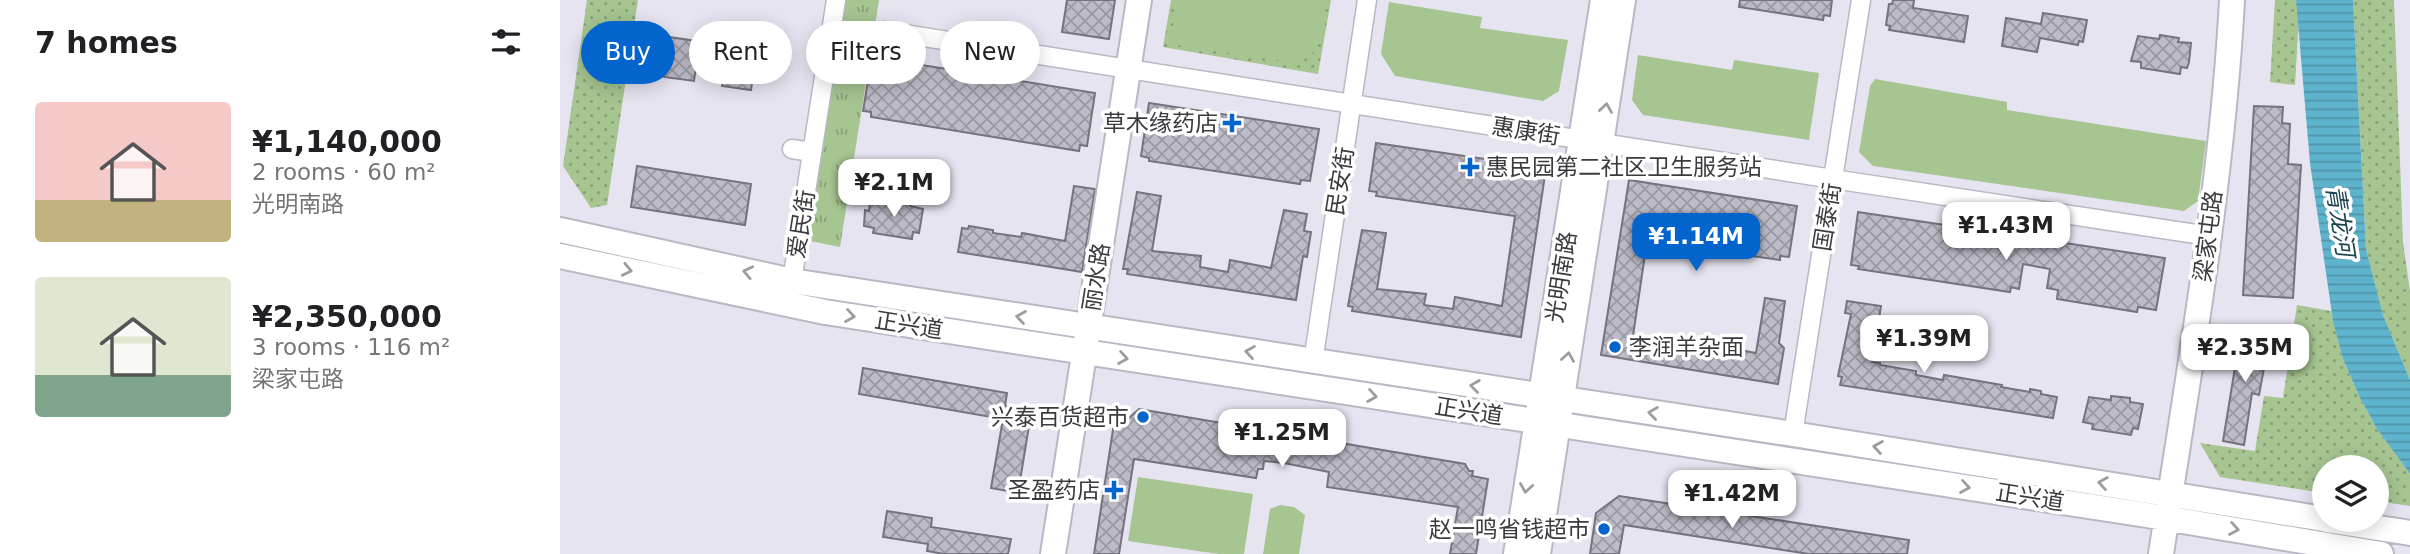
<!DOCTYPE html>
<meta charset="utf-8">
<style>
body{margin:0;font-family:"DejaVu Sans","Noto Sans SC",sans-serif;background:#f6f6f6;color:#202124;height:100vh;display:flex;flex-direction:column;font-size:26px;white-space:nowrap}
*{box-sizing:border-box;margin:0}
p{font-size:23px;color:#757577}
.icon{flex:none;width:38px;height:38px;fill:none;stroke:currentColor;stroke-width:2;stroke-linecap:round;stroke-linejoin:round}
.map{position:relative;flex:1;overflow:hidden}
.side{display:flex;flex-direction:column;background:#fff;width:560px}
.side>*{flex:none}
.hud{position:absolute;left:21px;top:21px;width:665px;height:63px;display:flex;gap:14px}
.controls{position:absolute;left:1752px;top:455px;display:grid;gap:14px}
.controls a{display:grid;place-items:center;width:77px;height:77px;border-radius:50%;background:#fff;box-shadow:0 4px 18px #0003;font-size:35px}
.price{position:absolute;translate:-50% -60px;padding:0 16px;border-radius:14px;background:#fff;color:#222;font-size:23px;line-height:46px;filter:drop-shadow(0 2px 4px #0008)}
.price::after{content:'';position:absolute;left:50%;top:42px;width:21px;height:16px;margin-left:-10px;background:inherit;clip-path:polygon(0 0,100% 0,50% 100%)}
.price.current{background:#0364cd;color:#fff}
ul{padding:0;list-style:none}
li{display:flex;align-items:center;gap:21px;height:175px;padding:0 35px}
li span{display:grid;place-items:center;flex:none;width:196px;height:140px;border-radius:7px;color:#555}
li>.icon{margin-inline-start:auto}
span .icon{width:84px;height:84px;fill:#fffc;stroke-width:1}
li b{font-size:30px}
h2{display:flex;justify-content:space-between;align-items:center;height:84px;padding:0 35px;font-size:30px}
.pill{padding:0 24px;border-radius:32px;background:#fff;box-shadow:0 4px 18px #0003;font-size:24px;line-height:63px}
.pill.current{background:#0364cd;color:#fff}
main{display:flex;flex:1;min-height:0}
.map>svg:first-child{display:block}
</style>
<main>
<section class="side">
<h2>7 homes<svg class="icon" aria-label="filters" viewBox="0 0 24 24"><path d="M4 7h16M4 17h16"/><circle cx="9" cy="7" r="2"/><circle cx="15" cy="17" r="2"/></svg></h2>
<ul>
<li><span style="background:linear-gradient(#f6c9c9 70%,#c2b280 0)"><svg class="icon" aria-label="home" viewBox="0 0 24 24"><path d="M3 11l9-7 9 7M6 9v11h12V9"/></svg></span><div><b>¥1,140,000</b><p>2 rooms · 60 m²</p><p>光明南路</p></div></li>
<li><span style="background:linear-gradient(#dfe7d0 70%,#7fa58c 0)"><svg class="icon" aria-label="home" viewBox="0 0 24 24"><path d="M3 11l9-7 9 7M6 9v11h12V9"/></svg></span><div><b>¥2,350,000</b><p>3 rooms · 116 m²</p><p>梁家屯路</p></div></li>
</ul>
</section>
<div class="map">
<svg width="1850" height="554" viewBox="0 0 1850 554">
<defs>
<pattern id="grass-tufts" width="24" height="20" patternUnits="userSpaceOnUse" patternTransform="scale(1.75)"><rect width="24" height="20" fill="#a6c591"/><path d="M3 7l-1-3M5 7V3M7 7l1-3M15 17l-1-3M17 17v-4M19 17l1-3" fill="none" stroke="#88a178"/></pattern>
<pattern id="park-dots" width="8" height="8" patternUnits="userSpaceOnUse" patternTransform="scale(1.75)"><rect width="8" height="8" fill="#a6c591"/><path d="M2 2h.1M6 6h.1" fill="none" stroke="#88a178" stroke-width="1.8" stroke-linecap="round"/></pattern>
<pattern id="water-rules" width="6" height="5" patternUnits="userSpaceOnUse" patternTransform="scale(1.75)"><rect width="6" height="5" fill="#5fb4cd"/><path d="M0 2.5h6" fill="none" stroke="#5093a8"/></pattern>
<pattern id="building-cross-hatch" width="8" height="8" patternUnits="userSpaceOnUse" patternTransform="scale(1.75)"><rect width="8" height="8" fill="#bcbbc7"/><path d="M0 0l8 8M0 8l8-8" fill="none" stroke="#9a99a3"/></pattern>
</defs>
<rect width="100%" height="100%" fill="#e6e4f1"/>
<path fill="url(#grass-tufts)" d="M283,0h36l-39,247 -30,-6v-32z"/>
<path fill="url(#park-dots)" d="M27,0h51l-31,205 -16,3 -28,-42z
M611,0h160l-13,74 -155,-27z
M1715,0h25l-5,85 -25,-3z
M1793,0h41l9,242 7,49v89l-27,-65 -17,-66z
M1737,305l34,6 12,48 17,39 17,31 33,45v32l-33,-5 -1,-34h-52v26l-104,-16 -20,-34 55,8 9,-55 19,2z"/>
<path fill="#a6c591" d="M618,0h149c-4,25 -2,54 -31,63l-126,-19z
M829,2l93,15 -2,11 88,12 -9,51 -16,10 -148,-25 -14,-22z
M1078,55l94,15 2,-10 85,13 -10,67 -166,-25 -11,-15z
M1315,79l132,23v8l199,31 -8,60 -14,10 -311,-45 -14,-14 11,-66z
M578,477l115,17 -9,60h-25l-91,-13z
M720,505l14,2 11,8 -6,39h-36l7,-45z"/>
<path fill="url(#water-rules)" d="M1736,0h57l13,249 17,66 27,65v94l-33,-45 -17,-31 -17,-39 -10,-38 -23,-158z"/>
<path fill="url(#building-cross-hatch)" stroke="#74737e" stroke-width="2" d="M507,0h48l-6,39 -47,-7z
M1180,0h92l-2,16 -6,-1 -1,5 -84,-13z
M1333,0h21l-1,8 55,8 -4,26 -75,-12 1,-4 -4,-1 3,-21h3z
M1483,13l44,7 -4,22 -4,-1 -1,4 -38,-7 -3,14 -35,-6 4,-28 35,6z
M96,35l114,17 -2,18 -14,-2 -3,22 -29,-4 3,-22 -28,-4 -3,21 -30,-4 3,-21 -14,-2z
M1600,35l19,3 -1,4 13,1 -2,19 -2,6 -6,-1 -1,7 -39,-6v-6l-10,-1 7,-25 21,3z
M312,57l223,36 -8,53 -7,-1 -1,6 -208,-34v-5l-8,-1z
M589,103l170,26 -9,52 -9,-1 -1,4 -151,-23v-3l-8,-2z
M1694,106l29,1 -1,16 8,1 -2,40 13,1 -8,133 -50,-3z
M816,143l170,25 -25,169 -169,-26 1,-4 -5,-1 14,-76 24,3 -9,56 49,5 -2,11 29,4 2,-12 47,9 13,-90 -139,-20 1,-4 -8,-1z
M77,166l114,18 -6,41 -114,-18z
M1069,180l168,26 -8,51 -9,-1v4l-133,-19 -14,95 26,4 1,-2 13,1 11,2v3l28,5 1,-4 43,8 9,-55 20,3 -6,42 5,5 -6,36 -177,-29z
M514,186l21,3 -13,83 -124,-20 4,-24 6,1 1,-3 24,4v3l28,4 1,-4 43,8z
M577,192l24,4 -9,55 49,5 -1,11 28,5 2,-12 41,8 13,-58 23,4 -3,17 7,1 -4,25 -4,-1 -7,44 -169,-26 1,-5h-5z
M332,200l19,3 -1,3 13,3 -4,24 -6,-1 -1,7 -39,-6 1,-5 -10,-2 1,-16 4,1 1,-10 21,4z
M1298,212l307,46 -9,52 -18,-3 -1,5 -80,-13 1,-9 -11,-2 3,-19 -27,-5 -4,25 -8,-2 -1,5 -152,-23 1,-3 -8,-1z
M1287,301l34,5 -9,56 8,1v2l36,6v4l27,5 1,-5 58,10 -1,2 29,5v-3l11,2v3l16,3 -4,21 -213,-33 2,-8 -4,-1 13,-62 -6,-1z
M1681,331l29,5 -11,59 -7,-2 -8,52 -21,-4z
M303,368l144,25 -2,13 11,2 13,18 -11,67 -27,-5 12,-69 -144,-25z
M1551,396l19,2v4l13,2 -5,25 -5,-1 -2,7 -39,-6 1,-5 -10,-2 6,-25 22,3z
M579,409l326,55 4,7h4l-1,5 16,3 -12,75h-26l8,-47 -131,-20 2,-15 -45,-9 -20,-2 -1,8h-5l-2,9 -122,-19 -15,95h-25l20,-131 9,2 1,-8 5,1z
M1059,496l290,44 -2,14h-98l-185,-29 -5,29h-29l6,-41z
M327,511l45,7 -1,9 80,12 -3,15h-64l-17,-3 1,-7 -45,-7z"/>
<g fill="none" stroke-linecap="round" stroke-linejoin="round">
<g stroke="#b9b8c4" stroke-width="21">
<path id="street" d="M325,31l948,148 376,57
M232,149l20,3
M232,281l44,-281
M753,362l54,-362
M1233,434l68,-434"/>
</g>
<g stroke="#b9b8c4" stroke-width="28">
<path id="secondary" d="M0,230l232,51 1001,153 531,85
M0,256l265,56 1315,202 241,40
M1767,520l83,13
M493,554l86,-554
M956,554l87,-554
M978,554l85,-554
M1601,554c28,-184 61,-368 71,-554"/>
</g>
<use href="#street" stroke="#fff" stroke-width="18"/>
<use href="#secondary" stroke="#fff" stroke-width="24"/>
</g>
<defs><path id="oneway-chevron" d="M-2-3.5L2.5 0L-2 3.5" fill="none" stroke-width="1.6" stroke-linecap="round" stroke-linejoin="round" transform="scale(1.75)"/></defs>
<g stroke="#9d9c9f">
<use href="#oneway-chevron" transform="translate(1046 108) rotate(-81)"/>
<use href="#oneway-chevron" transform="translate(67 270) rotate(12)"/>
<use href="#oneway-chevron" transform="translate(188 272) rotate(-168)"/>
<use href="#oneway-chevron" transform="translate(290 316) rotate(9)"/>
<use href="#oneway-chevron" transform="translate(461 317) rotate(-171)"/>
<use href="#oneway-chevron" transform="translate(690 352) rotate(-171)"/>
<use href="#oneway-chevron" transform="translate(1008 357) rotate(-81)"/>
<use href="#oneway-chevron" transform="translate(563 358) rotate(9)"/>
<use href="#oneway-chevron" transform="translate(915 386) rotate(-172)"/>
<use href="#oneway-chevron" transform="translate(812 396) rotate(9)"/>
<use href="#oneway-chevron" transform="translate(1093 413) rotate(-172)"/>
<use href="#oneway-chevron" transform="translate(1318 447) rotate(-171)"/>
<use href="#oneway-chevron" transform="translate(1543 483) rotate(-171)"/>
<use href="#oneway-chevron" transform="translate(1405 487) rotate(9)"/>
<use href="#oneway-chevron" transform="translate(966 488) rotate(99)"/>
<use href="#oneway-chevron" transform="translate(1674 529) rotate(10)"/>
</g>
<g fill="#0364cd" stroke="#fff" stroke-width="2.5">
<path d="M668.5 112.5h7v7h7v7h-7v7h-7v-7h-7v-7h7z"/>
<path d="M906.5 156.5h7v7h7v7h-7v7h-7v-7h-7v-7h7z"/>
<circle cx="1055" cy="347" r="7"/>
<circle cx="583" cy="417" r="7"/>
<path d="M550.5 479.5h7v7h7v7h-7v7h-7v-7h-7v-7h7z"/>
<circle cx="1044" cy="529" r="7"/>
</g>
<g text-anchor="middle" stroke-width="7" stroke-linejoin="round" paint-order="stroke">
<g font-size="23" fill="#3b3a3f" stroke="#fff" text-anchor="end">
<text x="658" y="131">草木缘药店</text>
<text x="926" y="175" text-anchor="start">惠民园第二社区卫生服务站</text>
<text x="1069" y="355" text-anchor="start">李润羊杂面</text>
<text x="569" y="425">兴泰百货超市</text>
<text x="540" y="498">圣盈药店</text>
<text x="1030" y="537">赵一鸣省钱超市</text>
</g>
<g font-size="23" fill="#3b3a3f" stroke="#fff">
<text transform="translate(966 131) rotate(9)" y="8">惠康街</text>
<text transform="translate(780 181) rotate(-81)" y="8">民安街</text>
<text transform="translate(1267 217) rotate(-81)" y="8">国泰街</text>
<text transform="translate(241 224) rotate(-81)" y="8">爱民街</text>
<text transform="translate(1648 236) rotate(-83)" y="8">梁家屯路</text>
<text transform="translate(536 277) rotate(-81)" y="8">丽水路</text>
<text transform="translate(1001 277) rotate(-81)" y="8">光明南路</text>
<text transform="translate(349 325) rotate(9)" y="8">正兴道</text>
<text transform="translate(909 411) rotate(9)" y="8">正兴道</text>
<text transform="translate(1470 497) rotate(9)" y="8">正兴道</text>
</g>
<g font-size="24" font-style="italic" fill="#1d444f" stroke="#fff">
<text transform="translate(1780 221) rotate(81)" y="8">青龙河</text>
</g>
</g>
</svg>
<div class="controls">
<a><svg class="icon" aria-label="layers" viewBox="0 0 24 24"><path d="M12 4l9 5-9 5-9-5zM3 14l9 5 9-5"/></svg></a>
</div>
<b class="price" style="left:334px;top:219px">¥2.1M</b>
<b class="price" style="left:1446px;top:262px">¥1.43M</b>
<b class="price current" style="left:1136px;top:273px">¥1.14M</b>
<b class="price" style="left:1364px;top:375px">¥1.39M</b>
<b class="price" style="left:1685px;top:384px">¥2.35M</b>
<b class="price" style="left:722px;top:469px">¥1.25M</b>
<b class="price" style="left:1172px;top:530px">¥1.42M</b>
<div class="hud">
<a class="pill current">Buy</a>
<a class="pill">Rent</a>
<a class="pill">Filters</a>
<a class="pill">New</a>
</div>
</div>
</main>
